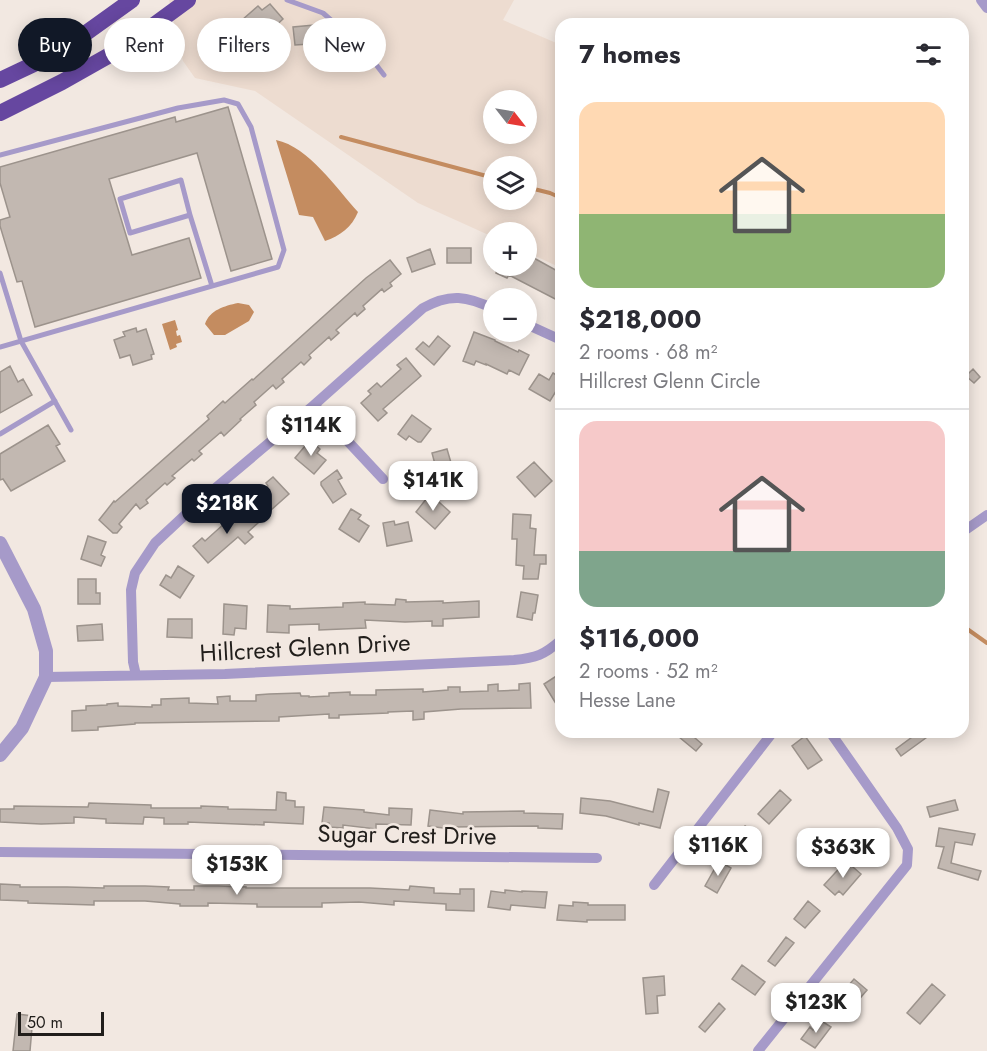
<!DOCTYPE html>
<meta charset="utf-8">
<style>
body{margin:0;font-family:Jost,sans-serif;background:#f7f7f7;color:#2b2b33;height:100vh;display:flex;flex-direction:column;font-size:22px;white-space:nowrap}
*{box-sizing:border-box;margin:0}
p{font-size:20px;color:#7c7c81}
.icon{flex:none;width:33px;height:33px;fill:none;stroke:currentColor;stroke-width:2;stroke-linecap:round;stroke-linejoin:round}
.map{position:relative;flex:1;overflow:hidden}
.side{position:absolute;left:555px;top:18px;width:414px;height:720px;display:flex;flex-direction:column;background:#fff;border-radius:18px;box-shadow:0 3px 15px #0003}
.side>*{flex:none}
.hud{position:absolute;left:18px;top:18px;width:447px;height:54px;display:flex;gap:12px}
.needle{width:39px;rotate:121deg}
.fabs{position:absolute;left:483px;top:90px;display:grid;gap:12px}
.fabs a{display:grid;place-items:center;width:54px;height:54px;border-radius:50%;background:#fff;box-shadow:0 3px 15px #0003;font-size:30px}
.scale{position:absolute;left:18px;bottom:15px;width:86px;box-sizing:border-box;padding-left:6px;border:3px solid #211e1b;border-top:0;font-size:16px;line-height:21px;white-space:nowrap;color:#211e1b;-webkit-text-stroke:4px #f2e8e1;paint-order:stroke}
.price{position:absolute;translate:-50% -51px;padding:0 14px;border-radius:12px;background:#fff;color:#222;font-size:20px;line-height:39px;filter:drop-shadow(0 2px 3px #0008)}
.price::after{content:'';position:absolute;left:50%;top:36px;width:18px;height:14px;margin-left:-9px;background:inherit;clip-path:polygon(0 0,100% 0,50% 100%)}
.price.on{background:#111827;color:#fff}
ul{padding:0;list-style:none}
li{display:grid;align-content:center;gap:12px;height:318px;padding:0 24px}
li+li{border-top:2px solid #e1e1e2}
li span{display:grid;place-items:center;height:186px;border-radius:18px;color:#555}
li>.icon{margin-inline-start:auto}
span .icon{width:108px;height:108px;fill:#fffc;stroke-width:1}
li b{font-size:26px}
h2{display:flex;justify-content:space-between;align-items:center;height:72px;padding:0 24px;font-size:26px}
.pill{padding:0 21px;border-radius:27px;background:#fff;box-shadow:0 3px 15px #0003;font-size:21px;line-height:54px}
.pill.on{background:#111827;color:#fff}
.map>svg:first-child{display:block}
</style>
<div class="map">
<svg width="987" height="1051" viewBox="0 0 987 1051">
<rect width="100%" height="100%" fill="#f2e8e1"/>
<path fill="#eddcd0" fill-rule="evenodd" d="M169,0h345l-11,20 58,25v223l-34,-16 -1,-20h-32l-1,5 -75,-34 -163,-112 -60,-13 -12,-17zM494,100h32v34h-32zM494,166h32v34h-32z"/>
<path fill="#c48c60" d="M276,140c33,7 60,48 82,72 -6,15 -18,24 -33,29l-12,-24 -14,-2z
M238,303l11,2 5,7 -5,9 -24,14h-11l-9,-11c5,-14 19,-18 33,-21z
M175,320l3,10 -2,1 1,5 3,-1 2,7 -6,2 1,3 -7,3 -8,-26z"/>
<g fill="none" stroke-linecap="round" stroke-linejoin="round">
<path stroke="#c48c60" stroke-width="4" d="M341,137l153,41
M526,187l24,6 11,5
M963,626l24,17"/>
</g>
<path fill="#c2b8b1" stroke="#9c938c" stroke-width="1.5" d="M270,4l13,15 -16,15 -7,-8 -7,6 -11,-12 16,-14 4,4z
M325,24l1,19 -31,2 -2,-18z
M228,107l44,152 -41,12 -34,-118 -88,26 23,76 57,-17 12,40 -166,49 -13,-46 -5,1 -17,-56v-6l10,-3 -10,-34v-16l175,-50 1,5z
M447,248h24v15h-24z
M430,249l5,15 -23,8 -5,-14z
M532,257l29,16v29l-52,-27 -2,3 -11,-5 1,-4 -7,-3h37z
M390,260l11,14 -11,9 2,3 -8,6 -2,-3 -19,17 2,3 -8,7 -2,-3 -19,17 3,3 -8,7 -2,-3 -20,18 2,3 -7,7 -3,-3 -19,17 2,3 -8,7 -3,-4 -19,17 2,3 -16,14 1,1 -17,16 -3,-4 -22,19 3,3 -8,7 -2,-2 -20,17 3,2 -8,7 -2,-2 -19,17 2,3 -8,6 -4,-5 -17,20 3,3 -5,6h-4l-14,-13 15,-19 1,1 94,-83 -2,-3 16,-15 2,2 27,-24 1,1 113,-102z
M136,328l1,4 9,-3 8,25 -3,1 1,4 -19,6 -3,-10 -10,3 -6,-18 11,-4 -2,-4z
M474,332l21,8v1l23,11 1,-2 10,5 -10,20 -10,-5 -2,4 -21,-10v1l-10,-4 -2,4 -11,-4z
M438,336l12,10 -16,19 -18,-16 7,-7 6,5z
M406,358l15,18 -38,33 4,4 -9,8 -17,-18 10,-9 -3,-3 9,-8 4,4 20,-18 -4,-4z
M10,366l8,16 5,-3 9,16 -32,18v-41z
M973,369l7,8 -6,6 -8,-7z
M553,373l8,5v5l-11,18 -21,-12 10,-15 10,6z
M412,415l19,14 -10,13h-3l-9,-6 -3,4 -8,-6z
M48,425l12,19 -4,2 9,15 -54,30 -8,-12 -3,1v-26z
M310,440l10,9 -3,4 9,7 -12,14 -19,-16z
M447,449l7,24 -22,6 -3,-9 7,-2 -4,-15z
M534,462l18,19 -17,16 -18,-20z
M337,470l5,8 -4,2 8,14 -13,9 -12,-18v-3z
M273,477l16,17 -18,16 -13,-15 10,-9 -2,-3z
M430,494l20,18 -15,17 -19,-17z
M245,509l13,14 -10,9 5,5 -8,7 -7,-7 -30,26 -15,-17 9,-8 3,3 20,-18 -2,-3 8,-8 5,5z
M351,509l10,6 -3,4 11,7 -10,16 -20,-13z
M513,514l18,1 -1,13 6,1 -2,26h12v9h-6l-2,15h-15l1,-13 -8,-1 1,-26h-5z
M394,521l1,4 13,-3 4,19 -25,5 -4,-23z
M88,536l18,6 -5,13 4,2 -4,9 -20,-7z
M178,566l16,10 -14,22 -20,-13 6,-10 5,3z
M78,579h18v14h4v11h-22z
M521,592l17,3 -3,18h-2l-1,7 -15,-3z
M396,599l10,1v2l37,-1v2l36,-2v16l-36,2v7h-11v-5l-27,1 -40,-2 1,8 -47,2v-6l-30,1v8l-22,-1 1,-27 22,1v3l53,-2v-4l22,-1v2l30,1z
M224,604l23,2 -1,23 -11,-1 -1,7 -11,-1z
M168,619h24v19l-25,-1z
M102,624l1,16 -25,1 -1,-15z
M561,673v39l-17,-28z
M530,683l1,25 -70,1 -37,3v7l-11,1v-9l-25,1v1l-49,2v3h-10v-4l-50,3v4l-144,2v1l-37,3v3l-26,1v-20l14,-1v-4l21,-1v-1l11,-1v3l34,1v-2h9v-6l28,-1v5l29,1 -1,-7 13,-1v5h26v-6l13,-1 31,-1 1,3h8v1l20,-1v-3l21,-1v3h26v-5l47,-1v3l25,-2v-3h12v5l28,-1v-6l10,-1v7l21,-1v-6z
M673,732h15l14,12 -6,7z
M919,732h15l-33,24 -5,-7z
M805,736l17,24 -14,9 -16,-23z
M658,789l11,3 -9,36 -21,-5v2l-33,-9 -26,-3 1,-15 29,3 43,11z
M780,790l11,10 -22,24 -11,-10z
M277,792l9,1v7l9,1v6h9l-1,17 -39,-2v3l-76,-3v2h-24v-6l-20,-1 -1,7 -37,-1v-4l-32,-2v6l-33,1 -41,-2v-13h14v-3l74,1 1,-4 62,2v3h50v-2l27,1v2l48,1z
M955,800l3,10 -28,7 -3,-10z
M324,807l40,3v2l25,3v-7l23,1 -1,16 -35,-1v5l-33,-4v3l-14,-1v-4h-7z
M430,810l33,4v-2l61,-1v2l39,1 -1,15 -24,-1v-2l-86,1 -1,2 -23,-3z
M745,826l14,9 -14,20 -13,-10z
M939,828l36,6 -3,11 -17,-3 -4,21 30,8 -3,9 -40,-12 6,-21 -8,-1z
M719,861l12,7 -14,25 -12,-7z
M846,861l15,13 -18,21 -4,-4 -4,4 -11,-10z
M0,884l20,1v2h47l37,1v-2h41l24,1 -1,3h26v-4h24l28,1v1h124l39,2 1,-4 24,2v5l26,1v-5h14v22l-28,-1v-6l-52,-3v4l-35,-3 -37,1v4h-65v-3l-49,-1v3h-28v-2l-35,-3h-51v4l-66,-2v-2l-28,-1z
M505,890l17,2v-1l25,1 -2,16 -34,-3 -1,5 -22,-3 3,-16 14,2z
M808,901l12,10 -15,17 -11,-9z
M573,902l15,1v2h37v15h-38v2l-30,-2 2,-15 14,1z
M786,937l8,6 -19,23 -7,-5z
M742,965l23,17 -10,13 -23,-16z
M664,976l1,19 -8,1 1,17 -12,1 -3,-36z
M854,979l13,11 -23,27 -13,-11z
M932,984l13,11 -25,29 -13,-11z
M719,1003l6,6 -20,23 -6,-5z
M17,1014l16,2 -3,35h-17z
M820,1020l11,7 -16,21 -14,-9 9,-12 3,3z"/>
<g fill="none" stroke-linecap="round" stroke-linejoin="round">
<path stroke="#a69ac9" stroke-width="5" d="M287,0l36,13 41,36 20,26
M0,155l178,-47 46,-8 14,4 13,23 33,123 -6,17 -278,80
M190,215l-60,18 -10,-34 61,-19 9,35 22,71
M0,273l21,68 50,89
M0,434l55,-33"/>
<path stroke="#a69ac9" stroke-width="10" d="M981,0l6,8
M526,324l35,16
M314,405l69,74
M964,531l23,-16
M136,675l-3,-13 -2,-72 4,-17 20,-30 45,-42 114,-96 109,-97c27,-15 44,-12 71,1
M46,677l179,-3 289,-14c22,-2 30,-5 47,-20
M0,852l597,6
M654,885l119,-153
M758,1051l149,-186 1,-16 -11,-21 -67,-96"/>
<path stroke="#a69ac9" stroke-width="14" d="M0,543l34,66 12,42v26l-24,51 -22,27"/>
<path stroke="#6647a0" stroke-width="16" d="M0,80l34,-16 52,-31 46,-33
M0,113l62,-31 62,-35 64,-47"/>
</g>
<g text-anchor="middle" stroke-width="5" stroke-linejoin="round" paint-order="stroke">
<g font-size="24" fill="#211e1b" stroke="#f2e8e1">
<text transform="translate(305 648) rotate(-3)" y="8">Hillcrest Glenn Drive</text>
<text transform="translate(407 835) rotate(1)" y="8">Sugar Crest Drive</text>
</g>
</g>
</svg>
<div class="fabs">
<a><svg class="needle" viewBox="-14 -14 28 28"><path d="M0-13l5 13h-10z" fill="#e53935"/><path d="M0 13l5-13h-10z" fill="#7c7c81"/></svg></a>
<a><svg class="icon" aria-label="layers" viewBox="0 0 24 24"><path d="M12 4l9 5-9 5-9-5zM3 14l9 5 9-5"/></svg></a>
<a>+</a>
<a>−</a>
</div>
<div class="scale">50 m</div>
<b class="price" style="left:311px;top:457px">$114K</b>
<b class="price" style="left:433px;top:512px">$141K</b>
<b class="price on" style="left:227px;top:535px">$218K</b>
<b class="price" style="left:718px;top:877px">$116K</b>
<b class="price" style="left:843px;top:879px">$363K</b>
<b class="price" style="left:237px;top:896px">$153K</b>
<b class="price" style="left:816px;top:1034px">$123K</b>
<div class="hud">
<a class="pill on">Buy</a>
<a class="pill">Rent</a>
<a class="pill">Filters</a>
<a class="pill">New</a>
</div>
<section class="side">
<h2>7 homes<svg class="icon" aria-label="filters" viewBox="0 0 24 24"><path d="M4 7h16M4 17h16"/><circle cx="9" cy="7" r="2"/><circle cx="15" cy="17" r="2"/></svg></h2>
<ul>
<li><span style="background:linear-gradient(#ffd9b3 60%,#8fb573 0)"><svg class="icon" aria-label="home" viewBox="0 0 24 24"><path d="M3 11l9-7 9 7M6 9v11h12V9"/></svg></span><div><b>$218,000</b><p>2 rooms · 68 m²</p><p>Hillcrest Glenn Circle</p></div></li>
<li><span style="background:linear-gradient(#f6c9c9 70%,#7fa58c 0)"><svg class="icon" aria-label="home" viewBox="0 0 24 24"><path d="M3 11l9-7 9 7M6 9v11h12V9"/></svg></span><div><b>$116,000</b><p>2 rooms · 52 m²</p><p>Hesse Lane</p></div></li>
</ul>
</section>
</div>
